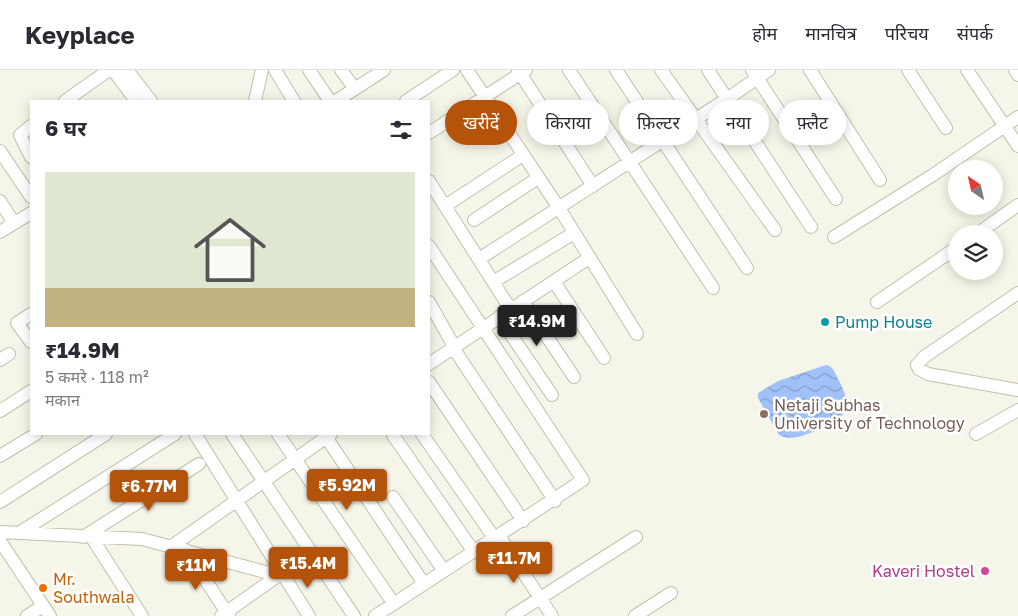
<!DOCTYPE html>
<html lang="hi">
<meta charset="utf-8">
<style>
body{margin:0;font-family:"Golos Text","Noto Sans Devanagari",sans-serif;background:#f2f2f3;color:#2b2b33;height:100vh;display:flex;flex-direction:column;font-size:19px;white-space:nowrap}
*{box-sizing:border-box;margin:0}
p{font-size:16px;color:#7c7c81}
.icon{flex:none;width:28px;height:28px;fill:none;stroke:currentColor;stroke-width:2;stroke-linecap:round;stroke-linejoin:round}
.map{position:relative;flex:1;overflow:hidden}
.sheet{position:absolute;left:30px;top:30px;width:400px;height:335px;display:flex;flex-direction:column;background:#fff;border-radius:0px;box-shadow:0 2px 12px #0003}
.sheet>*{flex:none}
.hud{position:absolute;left:445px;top:30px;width:475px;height:45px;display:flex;gap:10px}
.needle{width:32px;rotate:326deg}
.fabs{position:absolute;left:948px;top:90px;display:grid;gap:10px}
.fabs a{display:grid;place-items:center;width:55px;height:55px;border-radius:50%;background:#fff;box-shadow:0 2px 12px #0003;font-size:25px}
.price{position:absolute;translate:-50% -42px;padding:0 11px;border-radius:5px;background:#b45309;color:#fff;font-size:16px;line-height:32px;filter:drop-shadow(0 1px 2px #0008)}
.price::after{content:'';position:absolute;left:50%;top:30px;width:15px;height:11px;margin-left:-8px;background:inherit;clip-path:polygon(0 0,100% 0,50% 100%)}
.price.current{background:#222;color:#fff}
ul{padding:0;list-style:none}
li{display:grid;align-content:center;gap:10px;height:265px;padding:0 15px}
li span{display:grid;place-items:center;height:155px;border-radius:0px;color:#555}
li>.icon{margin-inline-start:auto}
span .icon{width:90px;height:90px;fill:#fffc;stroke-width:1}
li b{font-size:21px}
h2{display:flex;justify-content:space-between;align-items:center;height:60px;padding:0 15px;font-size:21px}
.chip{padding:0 18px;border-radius:22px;background:#fff;box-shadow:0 2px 12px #0003;font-size:18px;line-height:45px}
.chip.current{background:#b45309;color:#fff}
header{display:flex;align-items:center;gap:30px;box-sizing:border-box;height:70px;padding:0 25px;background:#fff;border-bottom:1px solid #e1e1e2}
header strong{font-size:24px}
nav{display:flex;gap:28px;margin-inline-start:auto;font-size:18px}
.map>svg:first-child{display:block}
</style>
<header>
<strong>Keyplace</strong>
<nav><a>होम</a><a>मानचित्र</a><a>परिचय</a><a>संपर्क</a></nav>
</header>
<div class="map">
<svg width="1018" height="546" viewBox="0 0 1018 546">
<defs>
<pattern id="water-waves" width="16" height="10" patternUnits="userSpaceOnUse" patternTransform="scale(1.25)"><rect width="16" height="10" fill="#a0c2f8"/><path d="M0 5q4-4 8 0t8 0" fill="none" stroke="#849fca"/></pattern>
</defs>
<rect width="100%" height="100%" fill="#f6f5e9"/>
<path fill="url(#water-waves)" d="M826,295c7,1 9,8 12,14 18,32 5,42 -25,53 -12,4 -22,9 -34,3l-21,-37v-5l20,-12z"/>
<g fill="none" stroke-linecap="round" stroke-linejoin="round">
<g stroke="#c3c0aa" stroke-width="14">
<path id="minor" d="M113,0l23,31
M127,0l24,31
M275,0l19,31
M309,0l21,31
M341,0l14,19
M467,0l92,138 78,126
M518,0l75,116
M569,0l144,218
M616,0l131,198
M661,0l114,160
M708,0l103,157
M752,0l84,129
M810,0l70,110
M908,0l38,58
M967,0l51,76
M1015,0l3,5
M65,31l44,-31
M255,31l7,-31
M336,31l48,-31
M406,31l47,-31
M31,56l-11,9 11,22
M429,63l97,-63
M0,81l31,46
M429,111l82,129
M0,131l14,22
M445,136l78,-51
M474,150l64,-42
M0,162l31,-19
M977,164l41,-29
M834,167l99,-62 85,-58
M479,189l248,-160 42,-29
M493,212l81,-49
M555,213l49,75
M1018,223l-94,64 -7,8 2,4 9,5 90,16
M523,231l51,76
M429,232l22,39 3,8 101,152
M877,232l79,-54
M31,244l-14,9 14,19
M499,247l53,78
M0,290l9,-6
M429,294l160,-106
M429,312l94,139
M0,341l31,-20
M195,364l114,182
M232,364l122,182
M278,364l116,170
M324,364l100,150
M422,364l73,105
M976,364l42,-24
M393,365l81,117
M0,386l36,-22
M393,427l51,74
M0,432l106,-68
M0,462l142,7 142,38
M19,463l156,-99
M499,466l53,80
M83,467l116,-73
M92,468l50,78
M0,471l50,75
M172,476l159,-112
M186,480l43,66
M27,546l16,-10
M221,546l58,-41
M375,546l208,-136 -154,-234
M512,546l124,-79
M635,546l36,-23"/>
</g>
<use href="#minor" stroke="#fff" stroke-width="12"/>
</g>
<circle fill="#0f9aa8" stroke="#fff" stroke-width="2" cx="825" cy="252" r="5"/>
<circle fill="#8d6e63" stroke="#fff" stroke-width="2" cx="764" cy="344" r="5"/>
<circle fill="#d1479c" stroke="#fff" stroke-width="2" cx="985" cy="501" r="5"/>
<circle fill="#e8710a" stroke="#fff" stroke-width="2" cx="43" cy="518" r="5"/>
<g text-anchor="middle" stroke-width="5" stroke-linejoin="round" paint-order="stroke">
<g font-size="16" fill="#0d838f" stroke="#fff" text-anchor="start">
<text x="835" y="258">Pump House</text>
</g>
<g font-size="16" fill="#785e54" stroke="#fff" text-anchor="start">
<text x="774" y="341">Netaji Subhas<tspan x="774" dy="18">University of Technology</tspan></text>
</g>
<g font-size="16" fill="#b23c85" stroke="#fff" text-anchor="end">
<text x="975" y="507">Kaveri Hostel</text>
</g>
<g font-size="16" fill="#c56008" stroke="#fff" text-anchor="start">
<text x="53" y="515">Mr.<tspan x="53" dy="18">Southwala</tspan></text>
</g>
</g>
</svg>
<div class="fabs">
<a><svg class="needle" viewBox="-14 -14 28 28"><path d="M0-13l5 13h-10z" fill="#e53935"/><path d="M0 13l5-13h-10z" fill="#7c7c81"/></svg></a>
<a><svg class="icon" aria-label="layers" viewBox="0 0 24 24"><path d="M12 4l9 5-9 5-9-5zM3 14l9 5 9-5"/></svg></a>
</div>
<b class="price current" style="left:537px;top:277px">₹14.9M</b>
<b class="price" style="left:347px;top:441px">₹5.92M</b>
<b class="price" style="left:149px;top:442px">₹6.77M</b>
<b class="price" style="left:514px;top:514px">₹11.7M</b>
<b class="price" style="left:308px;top:519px">₹15.4M</b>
<b class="price" style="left:196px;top:521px">₹11M</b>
<div class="hud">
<a class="chip current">खरीदें</a>
<a class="chip">किराया</a>
<a class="chip">फ़िल्टर</a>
<a class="chip">नया</a>
<a class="chip">फ़्लैट</a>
</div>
<section class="sheet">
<h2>6 घर<svg class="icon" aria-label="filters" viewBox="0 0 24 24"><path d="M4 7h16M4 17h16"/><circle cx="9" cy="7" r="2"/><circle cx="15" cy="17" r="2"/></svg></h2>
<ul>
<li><span style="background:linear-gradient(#dfe7d0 75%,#c2b280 0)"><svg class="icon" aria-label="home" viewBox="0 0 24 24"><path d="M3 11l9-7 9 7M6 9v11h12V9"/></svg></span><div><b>₹14.9M</b><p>5 कमरे · 118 m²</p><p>मकान</p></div></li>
</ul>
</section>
</div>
